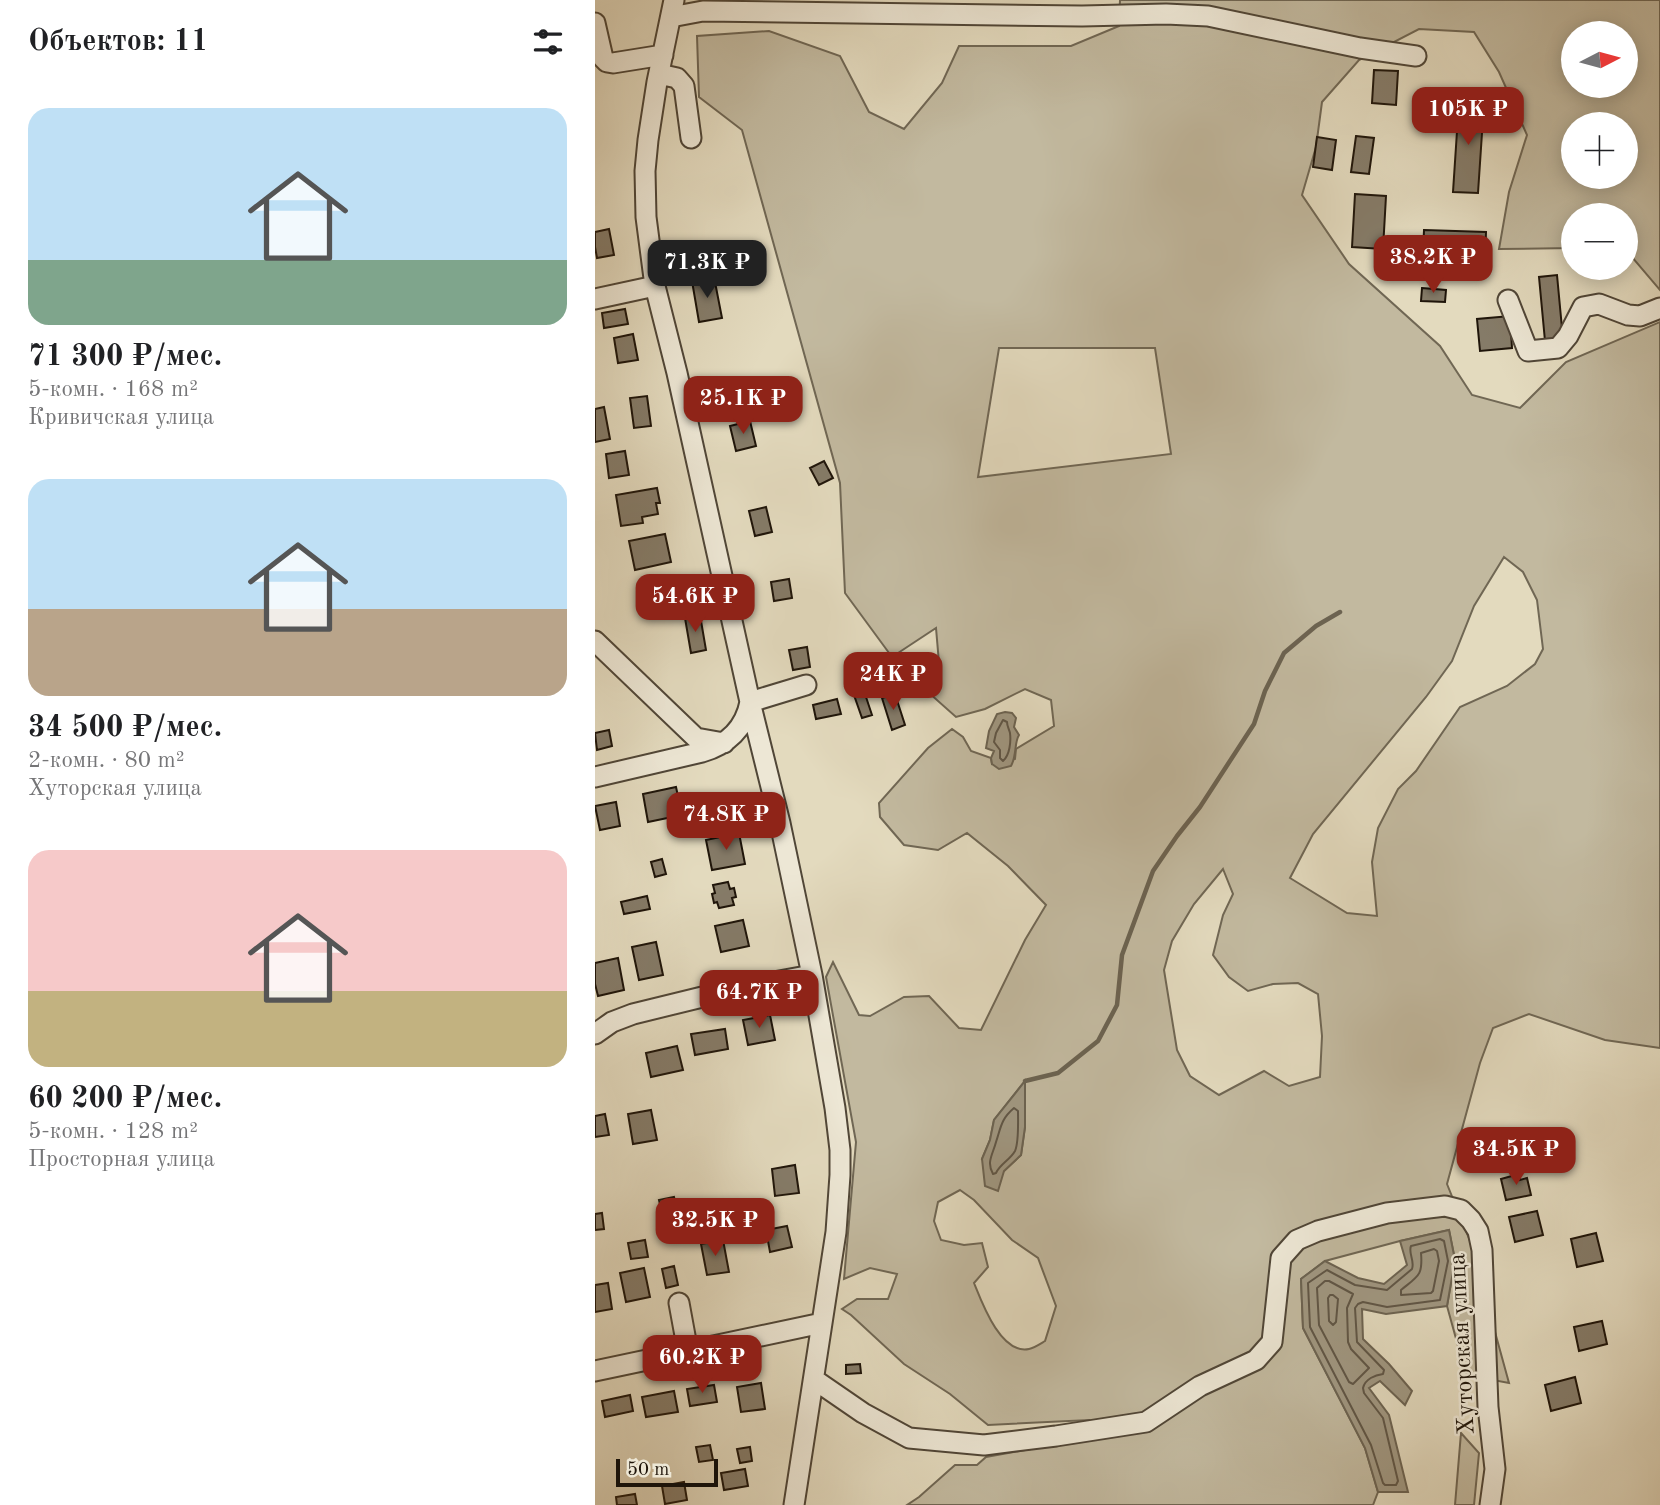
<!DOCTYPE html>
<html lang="ru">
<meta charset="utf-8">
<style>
body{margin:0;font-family:"Old Standard TT",serif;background:#f2f2f2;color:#202124;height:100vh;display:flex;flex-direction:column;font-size:26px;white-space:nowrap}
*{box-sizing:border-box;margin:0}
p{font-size:23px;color:#757577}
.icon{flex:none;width:38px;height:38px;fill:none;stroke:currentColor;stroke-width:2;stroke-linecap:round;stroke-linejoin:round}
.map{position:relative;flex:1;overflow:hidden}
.panel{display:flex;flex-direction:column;background:#fff;width:595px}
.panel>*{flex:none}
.needle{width:46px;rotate:84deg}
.fabs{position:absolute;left:966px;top:21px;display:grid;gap:14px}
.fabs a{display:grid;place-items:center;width:77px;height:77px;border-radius:50%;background:#fff;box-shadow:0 4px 18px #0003;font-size:35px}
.scale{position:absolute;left:21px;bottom:18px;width:102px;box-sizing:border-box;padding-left:7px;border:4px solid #1f150a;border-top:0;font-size:19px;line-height:24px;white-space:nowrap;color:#1f150a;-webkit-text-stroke:5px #ede7d5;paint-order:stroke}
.price{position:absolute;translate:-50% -60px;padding:0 16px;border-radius:14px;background:#8f2418;color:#fff;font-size:23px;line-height:46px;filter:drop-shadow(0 2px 4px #0008)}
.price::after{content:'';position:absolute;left:50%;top:42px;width:21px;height:16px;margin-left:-10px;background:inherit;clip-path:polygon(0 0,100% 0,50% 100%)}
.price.current{background:#222;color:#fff}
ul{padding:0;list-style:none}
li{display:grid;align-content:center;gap:14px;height:371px;padding:0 28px}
li span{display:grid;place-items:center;height:217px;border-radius:21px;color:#555}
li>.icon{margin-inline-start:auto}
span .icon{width:126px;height:126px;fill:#fffc;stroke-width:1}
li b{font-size:30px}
h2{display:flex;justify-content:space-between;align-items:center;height:84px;padding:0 28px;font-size:30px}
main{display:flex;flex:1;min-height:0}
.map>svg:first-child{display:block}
</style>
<main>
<section class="panel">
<h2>Объектов: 11<svg class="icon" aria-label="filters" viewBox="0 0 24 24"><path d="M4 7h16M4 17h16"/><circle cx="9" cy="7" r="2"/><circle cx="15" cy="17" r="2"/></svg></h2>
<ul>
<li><span style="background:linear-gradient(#bfe0f5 70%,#7fa58c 0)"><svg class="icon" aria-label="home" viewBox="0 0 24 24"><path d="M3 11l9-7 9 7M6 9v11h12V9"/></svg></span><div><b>71 300 ₽/мес.</b><p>5-комн. · 168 m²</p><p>Кривичская улица</p></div></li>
<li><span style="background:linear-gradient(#bfe0f5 60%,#b9a48a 0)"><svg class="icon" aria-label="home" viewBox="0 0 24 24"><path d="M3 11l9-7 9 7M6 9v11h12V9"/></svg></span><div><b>34 500 ₽/мес.</b><p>2-комн. · 80 m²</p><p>Хуторская улица</p></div></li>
<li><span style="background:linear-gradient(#f6c9c9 65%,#c2b280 0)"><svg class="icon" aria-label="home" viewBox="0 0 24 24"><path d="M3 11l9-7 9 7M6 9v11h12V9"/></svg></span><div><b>60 200 ₽/мес.</b><p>5-комн. · 128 m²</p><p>Просторная улица</p></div></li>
</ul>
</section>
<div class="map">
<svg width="1065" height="1505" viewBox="0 0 1065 1505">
<rect width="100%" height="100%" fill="#e3dabe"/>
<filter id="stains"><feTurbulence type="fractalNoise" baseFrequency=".00286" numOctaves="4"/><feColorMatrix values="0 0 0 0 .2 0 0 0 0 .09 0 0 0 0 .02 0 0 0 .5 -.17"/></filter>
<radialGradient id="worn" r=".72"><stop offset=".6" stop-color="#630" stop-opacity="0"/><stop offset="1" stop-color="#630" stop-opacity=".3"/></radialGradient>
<path fill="#c2b99f" stroke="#706754" stroke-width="2" fill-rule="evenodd" d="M525,0h540v290l-34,-40v-35h-53v33l-74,1 10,-57 18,-57 -28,-63 -25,-40 -55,-3 -60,31 -37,42 -6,45 -14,48 47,69 91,82 32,49 48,13 46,-46 94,-40v726l-55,-8 -76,-26 -36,14 -13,35 -33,121 23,57 39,142 -43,-8 -19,-69 8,-46 -6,-30 -49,11 -75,20 -24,18 2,49 62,120 13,44 -5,13h-466l12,-8 36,-32h22l9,-8 101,-18 2,-19 -101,5 -38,-31 -46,-30 -53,-49 -9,-6 15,-10h31l9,-25 -27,-6 -26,11 12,-137 -30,-165 7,-15 26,53 11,1 34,-19 25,-1 30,32 22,2 44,-90 21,-35 -38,-39 -41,-33 -29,17 -34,-5 -24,-28 -1,-14 49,-55 24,-19 11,8 8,14 20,7 1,6 23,-5 1,-10 38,-23 -3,-26 -26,-11 -40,20 -29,8 -27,-24 10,-30 -3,-35 -44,29 -47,-64 -5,-110 -98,-353 -43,-33 -2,-61 72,-5 71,25 29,56 35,17 38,-46 17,-37h112l48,-20zM978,33h53v53h-53zM978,124h53v53h-53zM404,348h156l16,106 -193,23zM909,557l19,15 14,28 6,49 -8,15 -28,22 -47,21 -44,64 -18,18 -20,39 -6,34 5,54 -30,-3 -57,-35 23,-44 113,-137 26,-36 22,-55zM628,869l10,25 -10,21 -10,40 16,22 19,14 25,-7 25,-1 20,11 4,42 -2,41 -31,9 -25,-15 -45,24 -29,-19 -13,-26 -13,-80 8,-29 22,-37zM429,1082l1,45 -4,28 -17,16 -22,-12 8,-19 4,-20zM365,1190l14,10 38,40 26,18 18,48 -11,35c-5,3 -11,7 -16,8 -28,6 -47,-46 -55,-66l14,-16 -6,-24 -18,2 -23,-5 -7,-19 4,-19z
M866,1433l18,20 -5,52h-19z"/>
<path fill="#a09781" stroke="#6c6351" stroke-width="2" d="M410,712l7,1 4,5 -2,9 5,8c-5,8 -2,20 -8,31l-12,3 -7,-5 -1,-6 3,-7 -8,-3 3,-17 8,-17z
M430,1081v46l-4,28 -17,16 -6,20 -13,-5 -3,-27 8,-19 4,-20z
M854,1230l6,30 -8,46 -61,8 -24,-5 1,30 26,25 23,27 -7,14 -25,-24 -11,7 20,27 19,77h-30l-13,-44 -62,-120 -2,-49 24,-18 33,17 26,6 23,-19 -7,-24z"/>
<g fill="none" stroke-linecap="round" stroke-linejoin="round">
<path stroke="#605646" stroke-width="2" d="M408,720l4,2c0,4 2,7 3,11 1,8 0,22 -7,28l-3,-3v-8l-6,-8 2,-9z
M419,1108l4,3c0,10 1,31 -3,40 -5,9 -15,13 -19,22l-3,1c-7,-12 0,-20 3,-32 5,-15 5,-23 18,-34z
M845,1239l4,2 4,20 -8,39 -53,7 -24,-5 -5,2 -3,4 2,34 27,28 -1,4c-8,1 -18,5 -20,14l1,5 19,25 15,63 -2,4h-11l-2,-2 -12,-38 -61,-118 -2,-44 19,-13 28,15 32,5 25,-21c3,-8 -4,-16 -1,-23z
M839,1249l3,2 2,10 -6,30 -2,2 -30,2v-5c17,-14 22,-14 20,-37z
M730,1281h4l24,13 -6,14 1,34 3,7 18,19 -16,16 -4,-2 -30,-57 -2,-37z
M735,1295h3l5,4 -2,23 -3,3 -4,-4 -1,-23z"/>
<path stroke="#6c6351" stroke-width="4.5" d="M430,1081l33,-8 40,-32 19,-36 5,-50 31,-84 24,-35 23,-29 54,-83 11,-33 19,-38 32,-27 24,-14"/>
</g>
<path fill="#857b68" stroke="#1f150a" stroke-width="2" d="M779,70l24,1 -2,34 -24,-2z
M864,101l25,2 -6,90 -25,-1z
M761,136l18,2 -5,36 -18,-2z
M722,137l19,3 -4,30 -19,-3z
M760,194l31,2 -3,53 -31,-2z
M14,229l5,26 -17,3 -2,-11v-15z
M829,230l62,2 -1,26 -62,-3z
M962,275l6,64 -18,2 -6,-64z
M119,277l8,41 -23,4 -7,-41z
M827,288l24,2 -1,12 -24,-1z
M30,309l3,15 -24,4 -2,-15z
M915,316l2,32 -32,3 -3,-32z
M38,334l5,26 -20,3 -4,-25z
M151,390l3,20 -20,3 -3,-20z
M52,396l4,30 -17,2 -4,-30z
M9,407l6,32 -15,3v-33z
M155,421l6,25 -20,5 -6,-25z
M30,451l4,24 -20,3 -3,-24z
M229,461l9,17 -14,7 -9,-17z
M62,488l3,15h-4l2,11 -16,3 1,6 -22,3 -5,-31z
M171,507l6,25 -17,4 -6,-25z
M70,534l6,28 -36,8 -6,-29z
M194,579l3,19 -18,3 -3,-19z
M105,615l6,35 -15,3 -6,-35z
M212,647l3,20 -17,3 -4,-20z
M269,691l8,24 -10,3 -8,-23z
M300,694l10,31 -13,5 -10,-32z
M242,699l4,15 -25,5 -3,-14z
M14,730l3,16 -15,4 -2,-17z
M81,787l6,28 -34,7 -5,-28z
M21,802l4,24 -20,4 -5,-24z
M144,833l6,31 -33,6 -6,-30z
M67,859l4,15 -11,3 -4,-15z
M133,882l2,7 4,-1 2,9 -4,1 2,7 -15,3 -2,-6 -3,1 -2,-9 3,-1 -2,-8z
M52,896l3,13 -26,5 -3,-12z
M148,920l6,26 -28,6 -6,-26z
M61,942l7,33 -24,5 -7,-33z
M23,958l6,32 -26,6 -3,-12v-21z
M175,1015l5,25 -27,5 -5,-25z
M130,1029l3,20 -33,6 -4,-21z
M82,1046l6,24 -32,7 -5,-24z
M56,1110l6,30 -24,4 -5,-30z
M10,1114l4,21 -14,2v-21z
M200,1165l4,28 -24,3 -3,-27z
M924,1174l1,6 7,-2 4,17 -25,5 -5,-21z
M79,1197l4,16 -15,4 -4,-17z
M942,1211l6,24 -28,7 -6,-25z
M7,1213l2,16 -9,1v-16z
M149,1226l3,12 -16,4 -3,-12z
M192,1226l5,21 -22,5 -4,-22z
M1001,1233l7,28 -26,6 -6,-28z
M50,1240l3,17 -17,2 -3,-16z
M128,1240l6,32 -22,3 -6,-31z
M79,1266l4,19 -12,3 -4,-19z
M49,1268l6,29 -24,5 -6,-29z
M13,1283l4,26 -17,3v-27z
M1007,1321l5,23 -28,7 -5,-24z
M265,1364l1,9 -15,1v-9z
M980,1377l6,26 -30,8 -6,-26z
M166,1383l4,26 -24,3 -4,-25z
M119,1385l3,17 -27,4 -3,-17z
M79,1391l4,21 -32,5 -4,-20z
M35,1395l3,16 -28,6 -3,-16z
M115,1445l3,15 -14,2 -3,-15z
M155,1447l2,14 -12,2 -3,-14z
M150,1469l3,17 -24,4 -3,-17z
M89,1482l3,18 -22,4 -3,-18z
M40,1494l2,11h-20l-1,-8z"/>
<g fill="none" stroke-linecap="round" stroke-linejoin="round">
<g stroke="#504637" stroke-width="23">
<path id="minor" d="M79,0l-17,82 -9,58 -3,31 1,46 9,69 22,87 73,329 30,121 32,152 23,133 5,42v25l-4,57 -42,273
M76,17l32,-6 379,5 84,-2 42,2 152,32 56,8
M0,23l8,35 4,4 6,1 50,-8
M64,74l18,4 7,8 7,52
M0,299l60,-13
M913,300l20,51 30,-3 10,-12 15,-29 16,-3 29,11 12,1 20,-8
M0,641l101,97 28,5
M0,777l107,-25c25,-7 43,-24 48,-50l56,-17
M0,1034l17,-12 21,-8 98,-24 81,-15
M84,1303l9,49
M0,1371l227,-48
M220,1380l48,33 46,25 75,7 72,-9 90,-14 54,-36 56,-26 16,-18 9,-84 16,-18 21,-9 69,-18 58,-7 16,4 10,10 7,11 4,19 6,157 7,62 -5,36"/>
</g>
<use href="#minor" stroke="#ede7d5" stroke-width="19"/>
</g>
<g text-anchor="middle" stroke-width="5" stroke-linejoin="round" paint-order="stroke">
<g font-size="24" fill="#1f150a" stroke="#ede7d5">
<text transform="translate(866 1344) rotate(-93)" y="8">Хуторская улица</text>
</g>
</g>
<rect width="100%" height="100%" filter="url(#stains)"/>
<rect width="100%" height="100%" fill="url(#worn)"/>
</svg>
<div class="fabs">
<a><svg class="needle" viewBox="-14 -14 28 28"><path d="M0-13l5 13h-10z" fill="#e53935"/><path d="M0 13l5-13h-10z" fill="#757577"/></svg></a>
<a>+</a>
<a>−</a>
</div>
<div class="scale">50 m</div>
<b class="price" style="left:873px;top:147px">105K ₽</b>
<b class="price" style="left:838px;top:295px">38.2K ₽</b>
<b class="price current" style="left:112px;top:300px">71.3K ₽</b>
<b class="price" style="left:148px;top:436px">25.1K ₽</b>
<b class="price" style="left:100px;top:634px">54.6K ₽</b>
<b class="price" style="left:298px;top:712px">24K ₽</b>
<b class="price" style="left:131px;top:852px">74.8K ₽</b>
<b class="price" style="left:164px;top:1030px">64.7K ₽</b>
<b class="price" style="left:921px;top:1187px">34.5K ₽</b>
<b class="price" style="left:120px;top:1258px">32.5K ₽</b>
<b class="price" style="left:107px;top:1395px">60.2K ₽</b>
</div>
</main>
